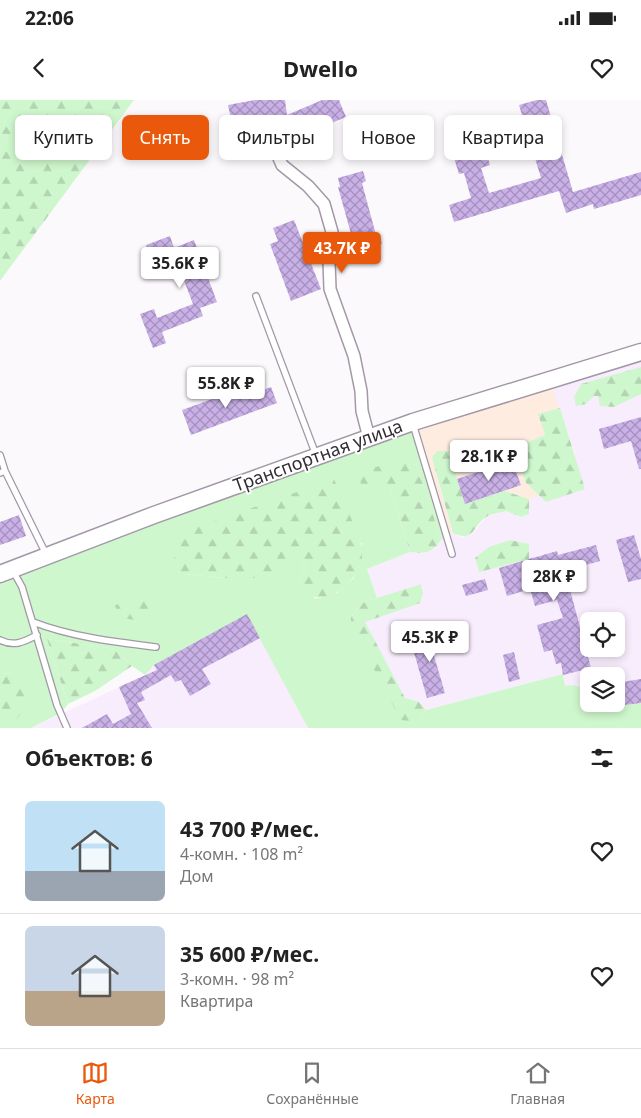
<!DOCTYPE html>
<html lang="ru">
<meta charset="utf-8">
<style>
body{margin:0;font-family:"Noto Sans",sans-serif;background:#f2f2f2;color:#222;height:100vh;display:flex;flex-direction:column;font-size:19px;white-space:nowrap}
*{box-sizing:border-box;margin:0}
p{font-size:16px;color:#767676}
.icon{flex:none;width:28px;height:28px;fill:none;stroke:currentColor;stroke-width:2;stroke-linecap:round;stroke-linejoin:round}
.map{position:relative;height:628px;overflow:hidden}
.panel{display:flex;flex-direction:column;background:#fff;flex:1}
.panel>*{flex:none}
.hud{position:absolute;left:15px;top:15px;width:611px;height:45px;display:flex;gap:10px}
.controls{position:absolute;left:580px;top:512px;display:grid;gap:10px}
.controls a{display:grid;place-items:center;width:45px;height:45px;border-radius:8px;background:#fff;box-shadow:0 2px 8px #0003;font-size:25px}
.price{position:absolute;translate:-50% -42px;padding:0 11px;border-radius:5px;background:#fff;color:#222;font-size:16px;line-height:32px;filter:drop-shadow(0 1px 2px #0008)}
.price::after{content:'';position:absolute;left:50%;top:30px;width:15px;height:11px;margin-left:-8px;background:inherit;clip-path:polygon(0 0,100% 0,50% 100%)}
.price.active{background:#ea580c;color:#fff}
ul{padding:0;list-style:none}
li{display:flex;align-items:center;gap:15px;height:125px;padding:0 25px}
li+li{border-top:1px solid #e0e0e0}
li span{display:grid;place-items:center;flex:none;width:140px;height:100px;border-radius:8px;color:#555}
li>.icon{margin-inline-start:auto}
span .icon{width:60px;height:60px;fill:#fffc;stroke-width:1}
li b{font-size:21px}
h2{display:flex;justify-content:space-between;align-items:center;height:60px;padding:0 25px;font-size:21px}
.tag{padding:0 18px;border-radius:8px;background:#fff;box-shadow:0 2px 8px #0003;font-size:18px;line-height:45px}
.tag.active{background:#ea580c;color:#fff}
.status{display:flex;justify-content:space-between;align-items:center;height:35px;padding:0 25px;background:#fff;direction:ltr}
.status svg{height:14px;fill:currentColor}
header{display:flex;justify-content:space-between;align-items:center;height:65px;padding:0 25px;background:#fff;font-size:22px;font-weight:700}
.tabs{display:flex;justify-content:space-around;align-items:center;height:70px;border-top:1px solid #e0e0e0;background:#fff;font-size:14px;color:#767676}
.tabs a{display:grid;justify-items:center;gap:2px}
.tabs .active{color:#ea580c}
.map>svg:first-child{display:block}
</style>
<div class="status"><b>22:06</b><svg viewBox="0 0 49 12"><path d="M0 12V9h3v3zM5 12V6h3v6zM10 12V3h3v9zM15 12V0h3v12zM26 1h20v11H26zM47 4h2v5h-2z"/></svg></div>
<header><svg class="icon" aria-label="back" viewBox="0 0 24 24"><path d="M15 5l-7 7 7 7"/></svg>Dwello<svg class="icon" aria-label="heart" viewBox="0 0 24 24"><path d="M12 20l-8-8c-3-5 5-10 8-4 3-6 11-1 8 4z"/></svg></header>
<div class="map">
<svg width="641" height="628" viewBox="0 0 641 628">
<defs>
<pattern id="forest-firs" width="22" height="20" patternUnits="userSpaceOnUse" patternTransform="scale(1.25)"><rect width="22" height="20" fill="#cff7cd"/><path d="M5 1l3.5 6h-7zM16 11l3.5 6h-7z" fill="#b2d4b1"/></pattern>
<pattern id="building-cross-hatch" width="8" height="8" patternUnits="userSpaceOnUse" patternTransform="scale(1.25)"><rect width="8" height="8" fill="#c9b0e7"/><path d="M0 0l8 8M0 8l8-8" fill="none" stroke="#a490bc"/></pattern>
</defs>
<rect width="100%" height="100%" fill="#fcf9fd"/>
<path fill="#feece1" d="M550,280l10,28 -21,7 6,20 -19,48 14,13 -11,3 -24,-8 -40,13 -8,-25 -25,-20 21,74 -6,3 -34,-114z"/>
<path fill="#f8edfc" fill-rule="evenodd" d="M641,252v351l-53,7 -23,-24 -2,-12 -137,36 -7,-8 -14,-4 -41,-76 59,-29 -2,-9 -44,14 -10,-29 43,-17 13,1 12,-4 6,-9 12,-7 8,4 11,-3 14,-17 20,-6 14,6 9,-3v-15l11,-3 6,6 29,-48 -25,-74zM589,521h27v28h-27zM589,576h27v28h-27z
M247,514l61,114h-277l114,-53 9,-10z"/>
<path fill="#cff7cd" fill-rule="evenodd" d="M413,322l34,114 -6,4 -27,-84 -25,29 21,67 -43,17 10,29 -13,4 -13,15 68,105 7,-12 137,-36 2,12 7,-1 13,3 3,22 53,-7v25h-333l-61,-113 -93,50 -9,10 -13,-9 -17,-17 -68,-10 21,65 -7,9 -30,15h-30l15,-8 10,-17 -14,-29 -12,-1v-99zM362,443l-8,35 -17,15 -22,6 -15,-17 6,-15 -6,-8 -37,19h-38l-40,-4z"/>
<path fill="url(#forest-firs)" d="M0,0h134l-134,181z
M641,267v27l-27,13 -14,-1 -2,-10h-4l-8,8 -10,2 -2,-9 7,-13z
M560,308l25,81 -39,13 -20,-19 -12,-35 31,-13 -7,-21z
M437,351h13l7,28 8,25 40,-13 24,8v15l-8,3 -15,-6c-6,2 -15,3 -20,6 -14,9 -11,26 -33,16l-21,-75z
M414,355l27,85c-8,13 -16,14 -31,12l-21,-67 -25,7 -7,-19z
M334,379c6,13 11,26 17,39 12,28 20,45 -7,69 -13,12 -27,12 -43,8l-1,-13 6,-15 -6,-8 -12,8 -25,11h-38l-40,-4 -10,-4 -1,-20 7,-17z
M510,440l19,4v15l-50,13 -4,-14 14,-11z
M421,484l2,9 -3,10 -55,19 40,76 14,4 7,8 -7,12 -18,-2 -50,-94v-9l13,-15z
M162,497l5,10c-15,14 -30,16 -49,9l-3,-11 26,-6z
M47,539l68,10 17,17 -37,25 -27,13z
M0,573l11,1 12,4c7,14 5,29 -7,42 -4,3 -10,6 -15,8h-1z"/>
<path fill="url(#building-cross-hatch)" d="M255,0h30l2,15 35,-15h17l7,17 -46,19 -7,-15 -13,2 -5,-3 -6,2 -2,4 -33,6 -6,-27z
M537,0h9l27,92 68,-20v23l-47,14 -1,-5 -27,9 -7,-22 -105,31 -5,-17 22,-7 -7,-25 -5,1 -10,-32 31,-10 10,33 -9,3 8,25 52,-15 -22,-73z
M363,71l3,10 -4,2 14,52 3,-1 3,10 -22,6 -2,-10 -5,1 -15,-54h2l-2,-9z
M294,120l27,69 -30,12 -21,-57 8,-3 -5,-13z
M170,136l4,12 20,-8 23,62 -17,6 3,8 -41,16 4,11 -13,5 -13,-34 14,-5 3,9 36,-14 -20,-52 -21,8 -6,-15z
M271,287l6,16 -86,32 -9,-25 55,-20 3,9z
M641,317v52h-2l-8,-28 -27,8 -5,-20z
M512,361l9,24 -56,19 -8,-25z
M19,415l7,21 -26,9v-23z
M634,435l7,24v20l-13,3 -12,-42z
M596,445l4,16 -35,10 26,97 -28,7 -2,-12 -5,1 -4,-14 -8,2 -7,-27 26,-7 -6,-18 -22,6 -5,-17 -23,7 -8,-28 58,-17 1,4z
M485,479l3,11 -22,6 -4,-11z
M247,514l13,24 -58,31 9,15 -21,12 -9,-16 -6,2 -4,-7 -30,17 4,8 -8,3 15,25h-70l25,-14 6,10 18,-10 -12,-27 38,-17 -3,-5z
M448,532l3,11 -19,6 13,44 -18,5 -16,-56z
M514,552l6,27 -11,3 -6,-27z
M641,579v24l-25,3v-23z"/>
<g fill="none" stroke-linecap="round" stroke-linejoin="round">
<g stroke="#a398a8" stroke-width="8">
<path id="service" d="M256,196l60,159
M413,324l39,130
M0,355l5,16 -5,2
M5,371l41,83
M13,471l9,16 35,118 10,23
M33,522c39,15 82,20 123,25
M0,540c14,7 24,2 37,-5"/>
</g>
<g stroke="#a398a8" stroke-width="14">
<path id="minor" d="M274,27l-3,13 11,25 26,21 16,18 8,28 -3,29 1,28 24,67 7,35 1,20 7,27"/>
</g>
<g stroke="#a398a8" stroke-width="19">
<path id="secondary" d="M0,474l154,-59 259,-93 228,-70"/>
</g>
<use href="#service" stroke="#fff" stroke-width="5.5"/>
<use href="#minor" stroke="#fff" stroke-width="11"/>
<use href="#secondary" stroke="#fff" stroke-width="16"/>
</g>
<g text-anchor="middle" stroke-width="4" stroke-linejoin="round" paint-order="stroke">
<g font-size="18" fill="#332e35" stroke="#fff">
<text transform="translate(318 356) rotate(-20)" y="6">Транспортная улица</text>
</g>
</g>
</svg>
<div class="controls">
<a><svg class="icon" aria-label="locate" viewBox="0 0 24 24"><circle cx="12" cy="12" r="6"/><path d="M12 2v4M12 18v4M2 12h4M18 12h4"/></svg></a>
<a><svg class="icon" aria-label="layers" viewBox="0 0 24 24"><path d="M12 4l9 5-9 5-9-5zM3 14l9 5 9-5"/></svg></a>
</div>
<b class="price active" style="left:342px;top:174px">43.7K ₽</b>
<b class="price" style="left:180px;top:189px">35.6K ₽</b>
<b class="price" style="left:226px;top:309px">55.8K ₽</b>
<b class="price" style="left:489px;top:382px">28.1K ₽</b>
<b class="price" style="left:554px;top:502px">28K ₽</b>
<b class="price" style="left:430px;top:563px">45.3K ₽</b>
<div class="hud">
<a class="tag">Купить</a>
<a class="tag active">Снять</a>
<a class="tag">Фильтры</a>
<a class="tag">Новое</a>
<a class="tag">Квартира</a>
</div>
</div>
<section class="panel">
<h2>Объектов: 6<svg class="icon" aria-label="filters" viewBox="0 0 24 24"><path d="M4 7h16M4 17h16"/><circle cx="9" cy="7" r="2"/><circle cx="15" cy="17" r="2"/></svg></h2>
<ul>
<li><span style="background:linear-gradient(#bfe0f5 70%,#9aa5b1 0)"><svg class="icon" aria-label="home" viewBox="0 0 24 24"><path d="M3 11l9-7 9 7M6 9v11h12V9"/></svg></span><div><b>43 700 ₽/мес.</b><p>4-комн. · 108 m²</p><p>Дом</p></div><svg class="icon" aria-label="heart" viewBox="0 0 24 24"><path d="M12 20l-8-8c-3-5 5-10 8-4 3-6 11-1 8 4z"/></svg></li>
<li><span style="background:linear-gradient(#c9d6e8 65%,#b9a48a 0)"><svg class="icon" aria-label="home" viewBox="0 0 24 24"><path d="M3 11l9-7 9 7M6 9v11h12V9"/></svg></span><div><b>35 600 ₽/мес.</b><p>3-комн. · 98 m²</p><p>Квартира</p></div><svg class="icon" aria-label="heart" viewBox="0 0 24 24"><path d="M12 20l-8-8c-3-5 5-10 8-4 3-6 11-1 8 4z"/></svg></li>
</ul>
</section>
<nav class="tabs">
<a class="active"><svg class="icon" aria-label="map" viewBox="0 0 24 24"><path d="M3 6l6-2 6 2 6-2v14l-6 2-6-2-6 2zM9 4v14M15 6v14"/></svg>Карта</a>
<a><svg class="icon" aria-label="saved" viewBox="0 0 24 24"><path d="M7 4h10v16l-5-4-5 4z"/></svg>Сохранённые</a>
<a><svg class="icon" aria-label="home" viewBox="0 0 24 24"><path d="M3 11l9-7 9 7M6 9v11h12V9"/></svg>Главная</a>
</nav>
